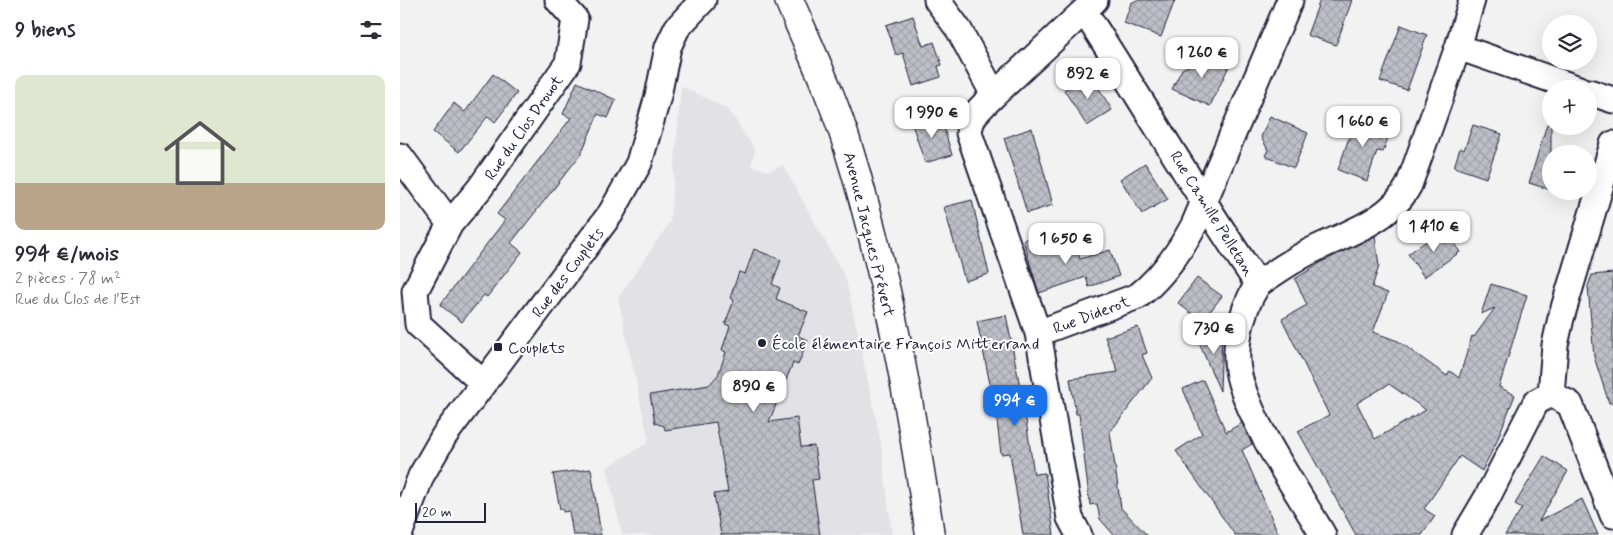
<!DOCTYPE html>
<html lang="fr">
<meta charset="utf-8">
<style>
body{margin:0;font-family:Mynerve,sans-serif;background:#f2f2f3;color:#2b2b33;height:100vh;display:flex;flex-direction:column;font-size:19px;white-space:nowrap}
*{box-sizing:border-box;margin:0}
p{font-size:16px;color:#7c7c81}
.icon{flex:none;width:28px;height:28px;fill:none;stroke:currentColor;stroke-width:2;stroke-linecap:round;stroke-linejoin:round}
.map{position:relative;flex:1;overflow:hidden}
.sheet{display:flex;flex-direction:column;background:#fff;width:400px}
.sheet>*{flex:none}
.fabs{position:absolute;left:1142px;top:15px;display:grid;gap:10px}
.fabs a{display:grid;place-items:center;width:55px;height:55px;border-radius:50%;background:#fff;box-shadow:0 5px 20px #0002;font-size:25px}
.scale{position:absolute;left:15px;bottom:12px;width:71px;box-sizing:border-box;padding-left:5px;border:2px solid #22223b;border-top:0;font-size:14px;line-height:18px;white-space:nowrap;color:#22223b;-webkit-text-stroke:4px #fff;paint-order:stroke}
.price{position:absolute;translate:-50% -42px;padding:0 11px;border-radius:10px;background:#fff;color:#222;font-size:16px;line-height:32px;filter:drop-shadow(0 1px 2px #0008)}
.price::after{content:'';position:absolute;left:50%;top:30px;width:15px;height:11px;margin-left:-8px;background:inherit;clip-path:polygon(0 0,100% 0,50% 100%)}
.price.current{background:#1a73e8;color:#fff}
ul{padding:0;list-style:none}
li{display:grid;align-content:center;gap:10px;height:265px;padding:0 15px}
li+li{border-top:1px solid #e1e1e2}
li span{display:grid;place-items:center;height:155px;border-radius:10px;color:#555}
li>.icon{margin-inline-start:auto}
span .icon{width:90px;height:90px;fill:#fffc;stroke-width:1}
li b{font-size:21px}
h2{display:flex;justify-content:space-between;align-items:center;height:60px;padding:0 15px;font-size:21px}
main{display:flex;flex:1;min-height:0}
.map>svg:first-child{display:block}
</style>
<main>
<section class="sheet">
<h2>9 biens<svg class="icon" aria-label="filters" viewBox="0 0 24 24"><path d="M4 7h16M4 17h16"/><circle cx="9" cy="7" r="2"/><circle cx="15" cy="17" r="2"/></svg></h2>
<ul>
<li><span style="background:linear-gradient(#dfe7d0 70%,#b9a48a 0)"><svg class="icon" aria-label="home" viewBox="0 0 24 24"><path d="M3 11l9-7 9 7M6 9v11h12V9"/></svg></span><div><b>994 €/mois</b><p>2 pièces · 78 m²</p><p>Rue du Clos de l'Est</p></div></li>
</ul>
</section>
<div class="map">
<svg width="1213" height="535" viewBox="0 0 1213 535">
<defs>
<pattern id="building-cross-hatch" width="8" height="8" patternUnits="userSpaceOnUse" patternTransform="scale(1.25)"><rect width="8" height="8" fill="#bebec6"/><path d="M0 0l8 8M0 8l8-8" fill="none" stroke="#a3a3ab"/></pattern>
</defs>
<rect width="100%" height="100%" fill="#f2f2f3"/>
<filter id="ink" filterUnits="userSpaceOnUse"><feTurbulence type="fractalNoise" baseFrequency=".02" numOctaves="2"/><feDisplacementMap in="SourceGraphic" scale="10" xChannelSelector="R" yChannelSelector="G"/><feConvolveMatrix kernelMatrix="1 2 1 2 8 2 1 2 1" color-interpolation-filters="sRGB"/></filter>
<g filter="url(#ink)">
<path fill="#e2e2e6" d="M281,86l47,23 27,41 -4,16 18,5 14,-6 63,114 35,163 11,93h-270l-15,-68 42,-25 -31,-144 52,-76z"/>
<path fill="url(#building-cross-hatch)" stroke="#22223b" fill-rule="evenodd" d="M737,0h38l-14,37 -37,-14 7,-20z
M920,0h32l-16,45 -29,-10z
M513,16l10,30 11,-4 8,23 -4,1 3,11 -28,9 -10,-33 -7,2 -10,-30z
M1001,25l26,10 -20,55 -27,-9z
M802,51l28,13 -20,42 -38,-17 10,-20 14,-6z
M93,74l24,19 -22,29 -7,-6 -29,36 -26,-20 21,-29 11,9z
M690,74l22,36 -25,16 -23,-36z
M177,82l39,18 -8,18 -10,-4 -17,40 -70,89 11,9 -35,45 -3,-2 -22,27 -22,-17 65,-85 -8,-6 74,-96 -8,-4z
M540,115l12,40 -27,8 -13,-39z
M870,116l38,17 -14,35 -29,-12 3,-6 -7,-13z
M956,117l35,12 -8,23 -6,-1 -10,30 -29,-11z
M1147,124h4v66l-22,-7z
M1073,125l29,9 -16,44 -32,-11 6,-19 4,2z
M632,128l21,77 -26,8 -23,-75z
M745,163l23,36 -26,15 -22,-35z
M572,200l17,74 -24,7 -21,-74z
M1044,229l16,23 -36,25 -16,-23z
M643,233l5,17 26,-9 6,18 30,-9 9,26 -30,11 -3,-10 -47,16 -16,-53z
M975,236l4,30 -7,21 16,6 -15,39 25,9 49,35 3,-5 9,7 13,-42 2,1 21,-29 -14,6 10,-30 36,11 -28,92 16,8 -19,48 -14,28 -22,-15 -36,53 11,7 -13,19h-66l-58,-104 31,-16 -47,-96 25,-14 -12,-26 30,-19zM989,384l37,26 -51,29 -18,-36z
M354,249l27,11 -9,24 8,4 -4,11 32,13 -10,24 10,4 -10,25 -5,-2 -24,59 28,-4 4,29 13,-1 5,33 -7,1 8,55h-99l-7,-41 14,-2 -12,-70 -51,8 -1,-4 -9,-3 -5,-28 59,-10 9,-10 8,-23 -4,-2 8,-24 -5,-2 9,-24 -4,-2 9,-26 6,2z
M1213,273v130h-4l-15,-46 -6,-71 4,-11z
M797,278l25,18 -20,26 -24,-19z
M606,315l18,92 10,67 11,-1 9,62h-31l-13,-82 -9,1 -5,-41 -19,-92z
M738,327l9,26 -5,2 10,23 -42,54 11,76 26,27h-33l-14,-16 -3,-15 -7,1 -11,-91h-3l-6,-35 48,-7 -13,-35z
M822,332l-2,59 -21,-48z
M803,380l23,52 16,-9 10,21 -10,6 37,85h-44l-59,-84 26,-17 -19,-45z
M1144,456l24,15 -29,50 43,-22 16,36h-93l17,-27 -7,-4z
M191,469l10,66h-28l-4,-24 -6,1v-3h-3l-7,-35z"/>
<g fill="none" stroke-linecap="round" stroke-linejoin="round">
<g stroke="#22223b" stroke-width="29">
<path id="street" d="M537,0l22,30 35,65c-12,12 -24,20 -25,38l69,200 32,185 9,17
M695,0l-11,11c59,90 113,185 174,273 -18,28 -27,67 -17,99 15,49 56,107 82,152
M1058,47l121,42
M1189,92l24,8
M594,95l90,-84
M0,156l50,68
M858,284c16,-11 32,-22 49,-31 36,-19 82,-30 102,-68l49,-138 14,-47
M638,333l100,-37c23,-18 42,-45 56,-71l96,-225
M84,384l-66,-60 -3,-33 35,-67 30,-36 88,-125 7,-44 -17,-19
M1151,394l4,-49 6,-27 52,-174
M1151,394l19,10 43,111
M0,532l21,-56 23,-40 167,-223 28,-50 19,-67 10,-49 9,-19 26,-28
M1065,535l22,-37 49,-96 15,-8"/>
</g>
<g stroke="#22223b" stroke-width="31">
<path id="secondary" d="M389,0c20,47 43,95 58,144 40,128 63,259 83,391"/>
</g>
<use href="#street" stroke="#fff" stroke-width="25"/>
<use href="#secondary" stroke="#fff" stroke-width="28"/>
</g>
</g>
<g fill="#22223b" stroke="#fff" stroke-width="2">
<circle cx="362" cy="343" r="5"/>
<rect x="93" y="342" width="10" height="10" rx="2.5"/>
</g>
<g text-anchor="middle" stroke-width="4" stroke-linejoin="round" paint-order="stroke">
<g font-size="16" fill="#22223b" stroke="#fff">
<text transform="translate(123 127) rotate(-55)" y="6">Rue du Clos Drouot</text>
<text transform="translate(813 213) rotate(58)" y="6">Rue Camille Pelletan</text>
<text transform="translate(470 234) rotate(76)" y="6">Avenue Jacques Prévert</text>
<text transform="translate(167 272) rotate(-53)" y="6">Rue des Couplets</text>
<text transform="translate(691 314) rotate(-21)" y="6">Rue Diderot</text>
</g>
<g font-size="16" fill="#22223b" stroke="#fff" text-anchor="start">
<text x="372" y="349">École élémentaire François Mitterrand</text>
<text x="108" y="353">Couplets</text>
</g>
</g>
</svg>
<div class="fabs">
<a><svg class="icon" aria-label="layers" viewBox="0 0 24 24"><path d="M12 4l9 5-9 5-9-5zM3 14l9 5 9-5"/></svg></a>
<a>+</a>
<a>−</a>
</div>
<div class="scale">20 m</div>
<b class="price" style="left:802px;top:79px">1 260 €</b>
<b class="price" style="left:688px;top:100px">892 €</b>
<b class="price" style="left:532px;top:139px">1 990 €</b>
<b class="price" style="left:963px;top:148px">1 660 €</b>
<b class="price" style="left:1034px;top:253px">1 410 €</b>
<b class="price" style="left:666px;top:265px">1 650 €</b>
<b class="price" style="left:814px;top:355px">730 €</b>
<b class="price" style="left:354px;top:413px">890 €</b>
<b class="price current" style="left:615px;top:427px">994 €</b>
</div>
</main>
